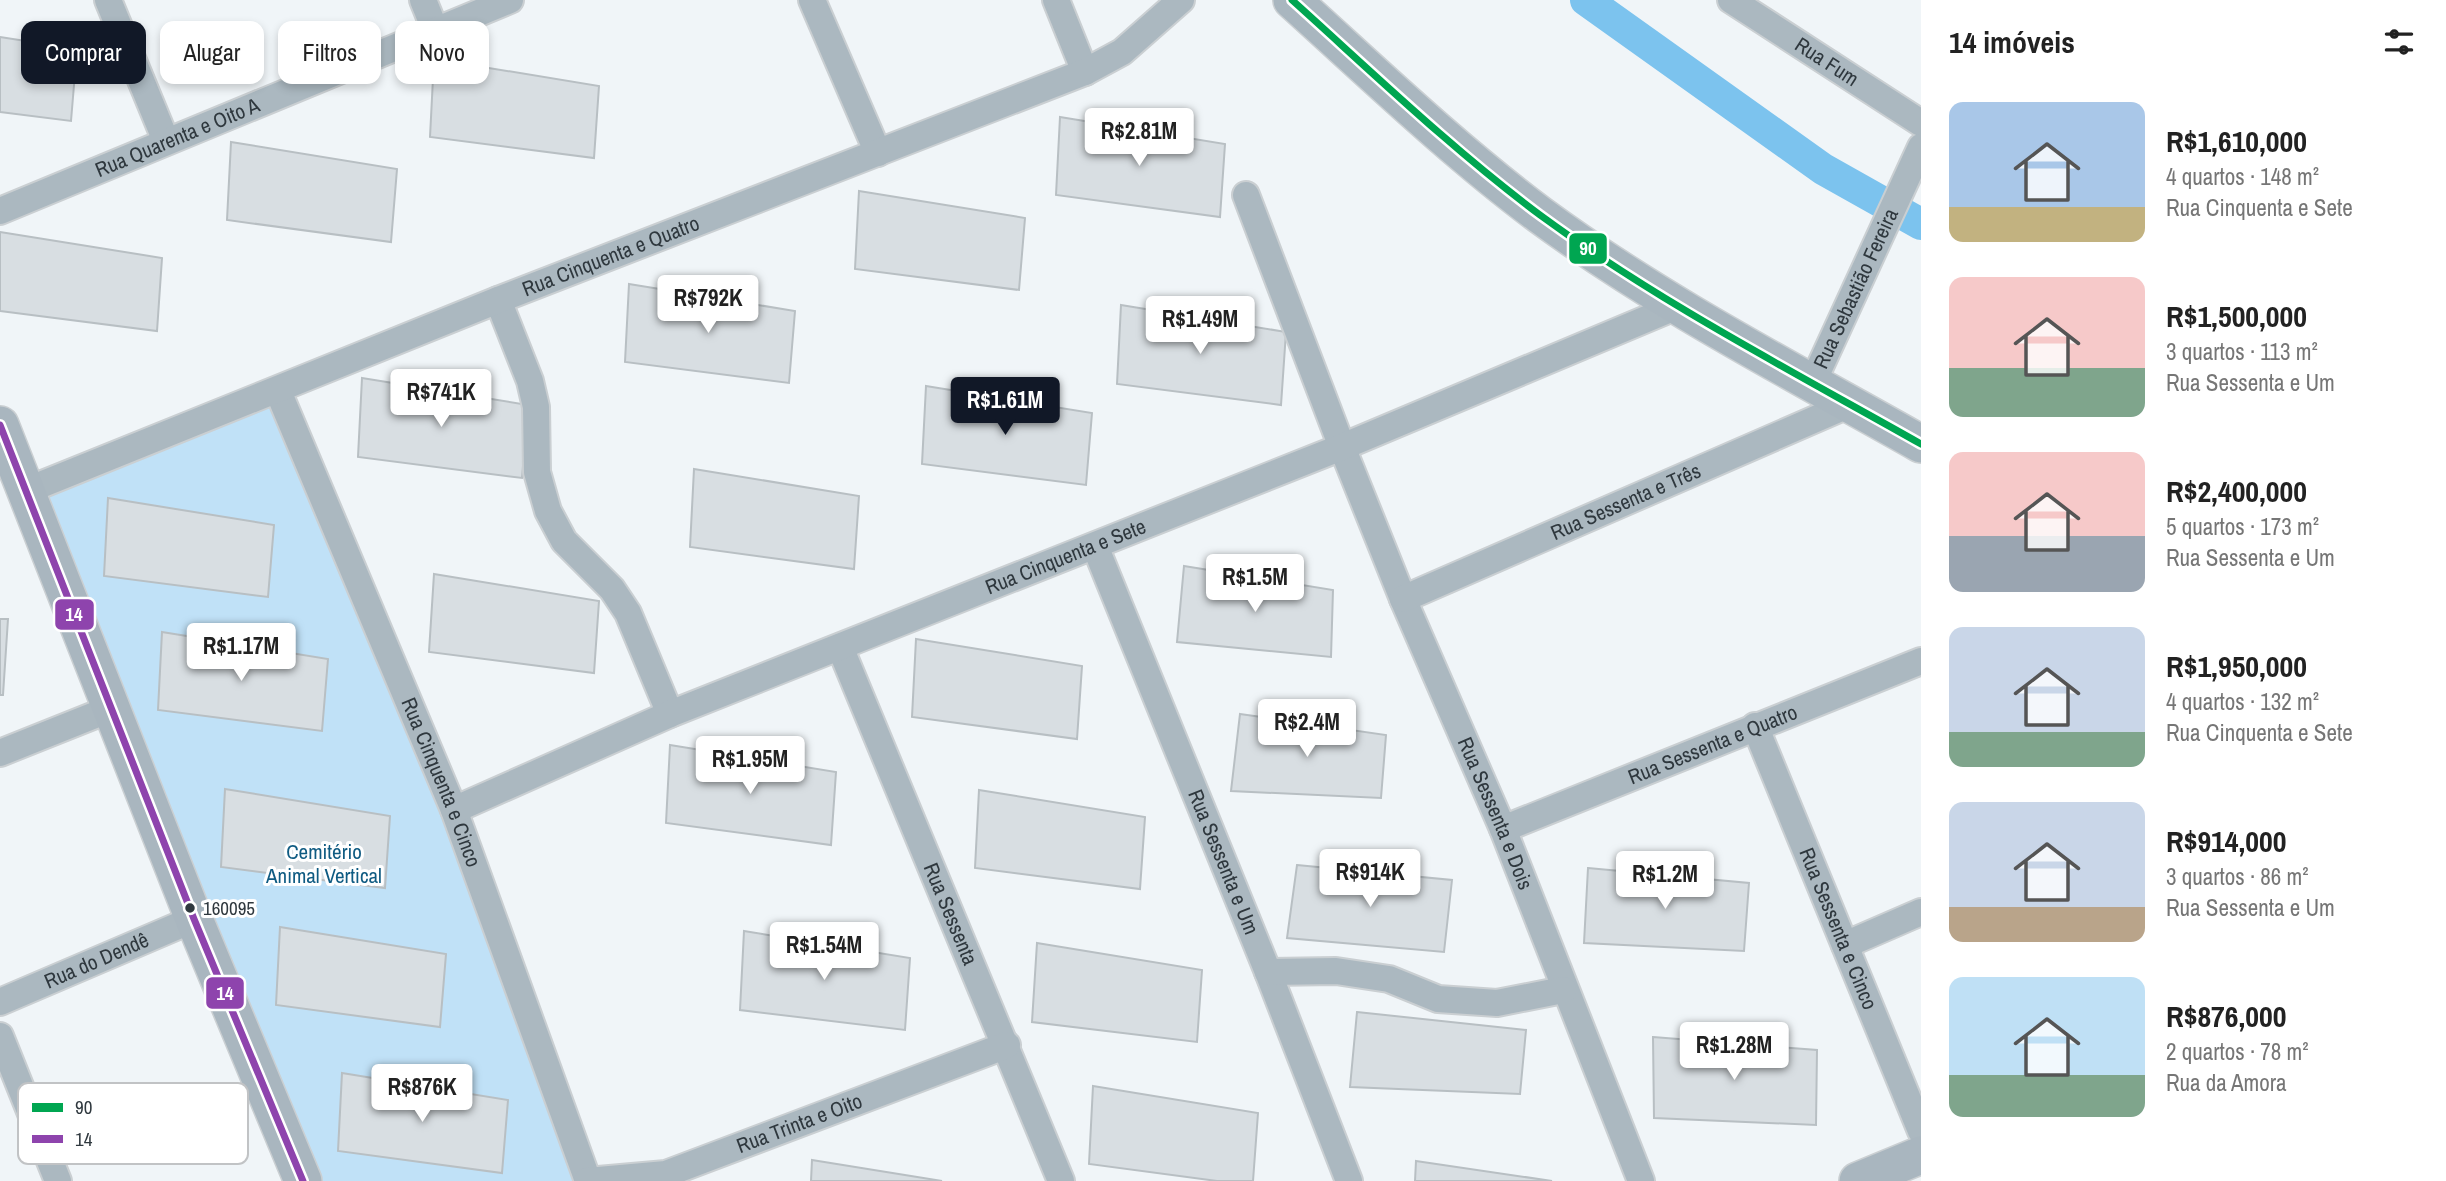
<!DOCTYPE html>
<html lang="pt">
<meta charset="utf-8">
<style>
body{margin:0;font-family:"Archivo Narrow",sans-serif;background:#f6f6f6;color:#222;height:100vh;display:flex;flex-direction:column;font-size:26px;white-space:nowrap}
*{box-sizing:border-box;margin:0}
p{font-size:23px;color:#767676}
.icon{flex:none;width:38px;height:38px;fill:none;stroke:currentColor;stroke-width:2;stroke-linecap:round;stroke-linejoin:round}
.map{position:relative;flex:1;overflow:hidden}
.sheet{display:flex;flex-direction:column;background:#fff;width:525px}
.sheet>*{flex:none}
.banner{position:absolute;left:21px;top:21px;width:665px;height:63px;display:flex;gap:14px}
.price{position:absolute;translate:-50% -60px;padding:0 16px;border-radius:7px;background:#fff;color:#222;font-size:23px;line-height:46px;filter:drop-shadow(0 2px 4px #0008)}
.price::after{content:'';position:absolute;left:50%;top:42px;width:21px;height:16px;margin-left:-10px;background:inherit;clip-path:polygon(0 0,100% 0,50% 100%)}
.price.on{background:#111827;color:#fff}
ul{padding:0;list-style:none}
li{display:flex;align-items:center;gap:21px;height:175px;padding:0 28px}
li span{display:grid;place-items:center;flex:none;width:196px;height:140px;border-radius:14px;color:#555}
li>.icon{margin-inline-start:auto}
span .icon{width:84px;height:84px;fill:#fffc;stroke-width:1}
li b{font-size:30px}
h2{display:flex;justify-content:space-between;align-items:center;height:84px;padding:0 28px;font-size:30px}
.chip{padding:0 24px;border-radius:14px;background:#fff;box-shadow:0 4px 10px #0003;font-size:24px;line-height:63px}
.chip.on{background:#111827;color:#fff}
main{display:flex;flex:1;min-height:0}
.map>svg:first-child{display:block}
</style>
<main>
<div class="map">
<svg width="1921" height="1181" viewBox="0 0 1921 1181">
<rect width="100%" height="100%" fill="#f0f5f8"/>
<path fill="#c0e1f7" d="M278,391l310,790h-287l-273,-691z"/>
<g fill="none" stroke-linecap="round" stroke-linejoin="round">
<path stroke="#7cc3ee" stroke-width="32" d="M1586,0l237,169 98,55"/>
</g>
<path fill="#d8dee2" stroke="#b8bfc3" stroke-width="2" d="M0,37l77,12 -6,72 -71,-9z
M434,59l165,27 -5,72 -164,-21z
M1060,117l165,27 -5,73 -164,-22z
M231,142l166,27 -6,73 -164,-22z
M859,191l166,27 -6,72 -164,-21z
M0,232l162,26 -5,73 -157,-20z
M629,284l166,27 -6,72 -164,-21z
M1121,305l165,27 -5,73 -164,-21z
M362,378l166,27 -6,73 -164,-21z
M926,386l166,27 -6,72 -164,-21z
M694,469l165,27 -5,73 -164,-22z
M108,498l166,27 -6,72 -164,-21z
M1184,566l149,24 -2,67 -154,-15z
M434,574l165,27 -5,72 -165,-21z
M0,619h8l-5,76h-3z
M162,632l166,27 -6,72 -164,-21z
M916,639l166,27 -5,73 -165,-22z
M1240,714l146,21 -5,63 -150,-7z
M670,745l166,27 -5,73 -165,-22z
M225,789l165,27 -5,72 -164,-21z
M979,790l166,27 -5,72 -165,-21z
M1297,865l155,15 -8,72 -157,-14z
M1588,868l161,15 -5,68 -160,-8z
M280,927l166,27 -6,73 -164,-22z
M744,931l166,27 -5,72 -165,-20z
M1037,943l165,27 -5,72 -165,-20z
M1357,1012l169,18 -6,64 -170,-7z
M1653,1037l164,13 -1,75 -162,-7z
M342,1073l166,27 -6,73 -164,-22z
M1093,1086l165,27 -5,68h-36l-128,-17z
M812,1160l130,21h-131z
M1416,1161l136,20h-137z"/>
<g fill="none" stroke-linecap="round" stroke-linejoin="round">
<g stroke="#cacfd2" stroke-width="30">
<g id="street">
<path d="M108,0l58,141"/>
<path d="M423,0l13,32"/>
<path d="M812,0l66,153"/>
<path d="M1056,0l29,72"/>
<path id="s1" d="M1731,0l190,123"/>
<path id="s2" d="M1246,195l96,252 61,152 100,230 138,352"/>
<path id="s3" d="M0,211l510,-211"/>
<path d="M498,300l32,81 6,26 1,65 11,39 16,30 48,48 16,24 42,101"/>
<path id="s4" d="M1812,384l109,-237"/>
<path id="s5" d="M278,391l176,419 134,371"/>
<path id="s6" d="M28,490l470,-190 587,-228 37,-20 59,-52"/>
<path id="s7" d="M1095,546l173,426 81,209"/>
<path id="s8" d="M1403,599l447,-195"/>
<path id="s9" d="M840,647l221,534"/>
<path id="s10" d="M1755,726l166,405"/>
<path d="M0,753l110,-44"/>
<path id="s11" d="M454,810l216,-96 672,-267 333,-140"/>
<path id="s12" d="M1503,829l418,-168"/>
<path d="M1845,945l76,-33"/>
<path d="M1268,972l68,-1 53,8 49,20 59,4 66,-13"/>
<path id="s13" d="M0,1002l194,-83"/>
<path d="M0,1036l58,145"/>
<path id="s14" d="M587,1181l79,-7 341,-129"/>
</g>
</g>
<g stroke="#cacfd2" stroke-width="40">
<path id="secondary" d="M1292,0c81,73 161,150 248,215 120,88 252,156 381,229
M0,425l194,494 109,262
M1858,1181l63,-26"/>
</g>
<use href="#street" stroke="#abb8c0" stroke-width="26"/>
<use href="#secondary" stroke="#a9b6bf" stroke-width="37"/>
<g stroke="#fff" stroke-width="12">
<path id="bus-1" d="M1292,0c81,73 161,150 248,215 120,88 252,156 381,229"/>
</g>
<g stroke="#fff" stroke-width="12">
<path id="bus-2" d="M0,425l194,494 109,262"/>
</g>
<use href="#bus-1" stroke="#00a651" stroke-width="7"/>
<use href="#bus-2" stroke="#8e44ad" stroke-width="7"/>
</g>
<circle fill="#2f383e" stroke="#fff" stroke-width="2.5" cx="190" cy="908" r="6"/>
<g text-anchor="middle" stroke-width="6" stroke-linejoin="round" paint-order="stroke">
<g font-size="19" fill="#2f383e" stroke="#fff" text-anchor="start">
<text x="203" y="915">160095</text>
</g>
<g font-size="21" fill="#2f383e" stroke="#fff">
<text dy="7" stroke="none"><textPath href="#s1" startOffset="114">Rua Fum</textPath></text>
<text dy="7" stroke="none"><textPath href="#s3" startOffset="192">Rua Quarenta e Oito A</textPath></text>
<text dy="7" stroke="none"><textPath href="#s6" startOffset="628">Rua Cinquenta e Quatro</textPath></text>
<text dy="7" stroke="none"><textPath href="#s4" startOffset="105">Rua Sebastião Fereira</textPath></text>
<text dy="7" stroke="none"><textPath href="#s8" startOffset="243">Rua Sessenta e Três</textPath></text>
<text dy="7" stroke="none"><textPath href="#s11" startOffset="662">Rua Cinquenta e Sete</textPath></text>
<text dy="7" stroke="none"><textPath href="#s12" startOffset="226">Rua Sessenta e Quatro</textPath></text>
<text dy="7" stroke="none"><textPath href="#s5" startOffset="424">Rua Cinquenta e Cinco</textPath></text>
<text dy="7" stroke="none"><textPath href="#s2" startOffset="667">Rua Sessenta e Dois</textPath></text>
<text dy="7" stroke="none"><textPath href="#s7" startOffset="341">Rua Sessenta e Um</textPath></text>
<text dy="7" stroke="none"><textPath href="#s9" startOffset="289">Rua Sessenta</textPath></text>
<text dy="7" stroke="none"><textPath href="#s10" startOffset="219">Rua Sessenta e Cinco</textPath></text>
<text dy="7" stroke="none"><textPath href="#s13" startOffset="105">Rua do Dendê</textPath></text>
<text dy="7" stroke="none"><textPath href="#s14" startOffset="222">Rua Trinta e Oito</textPath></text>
</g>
<g font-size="21" fill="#0f5b82" stroke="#fff">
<text x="324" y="859">Cemitério<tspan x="324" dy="24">Animal Vertical</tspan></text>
</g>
</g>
<rect x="18" y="1083" width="230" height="81" rx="10" fill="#fff" stroke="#c1c3c5" stroke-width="2"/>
<rect x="32" y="1103" width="31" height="9" fill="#00a651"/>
<rect x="32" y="1135" width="31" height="8" fill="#8e44ad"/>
<g font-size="19" fill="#2f383e">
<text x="75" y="1114">90</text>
<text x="75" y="1146">14</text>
</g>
<g stroke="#fff" stroke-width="2.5">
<rect x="1568" y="232" width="40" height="33" rx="7" fill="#00a651"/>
<rect x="54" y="598" width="41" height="33" rx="7" fill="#8e44ad"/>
<rect x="205" y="976" width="40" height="34" rx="7" fill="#8e44ad"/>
</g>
<g font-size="19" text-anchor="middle" font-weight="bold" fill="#fff">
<text x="1588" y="255">90</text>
<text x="74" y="621">14</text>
<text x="225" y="1000">14</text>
</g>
</svg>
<b class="price" style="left:1139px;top:168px">R$2.81M</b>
<b class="price" style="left:708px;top:335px">R$792K</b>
<b class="price" style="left:1200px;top:356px">R$1.49M</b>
<b class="price" style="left:441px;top:429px">R$741K</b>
<b class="price on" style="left:1005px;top:437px">R$1.61M</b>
<b class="price" style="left:1255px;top:614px">R$1.5M</b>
<b class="price" style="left:241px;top:683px">R$1.17M</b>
<b class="price" style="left:1307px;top:759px">R$2.4M</b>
<b class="price" style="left:750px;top:796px">R$1.95M</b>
<b class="price" style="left:1370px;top:909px">R$914K</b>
<b class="price" style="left:1665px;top:911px">R$1.2M</b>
<b class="price" style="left:824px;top:982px">R$1.54M</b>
<b class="price" style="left:1734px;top:1082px">R$1.28M</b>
<b class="price" style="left:422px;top:1124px">R$876K</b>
<div class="banner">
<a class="chip on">Comprar</a>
<a class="chip">Alugar</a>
<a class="chip">Filtros</a>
<a class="chip">Novo</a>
</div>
</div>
<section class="sheet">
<h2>14 imóveis<svg class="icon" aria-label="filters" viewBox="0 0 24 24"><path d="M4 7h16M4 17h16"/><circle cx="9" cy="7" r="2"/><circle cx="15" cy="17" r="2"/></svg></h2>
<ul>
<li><span style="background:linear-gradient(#a9c7e8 75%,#c2b280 0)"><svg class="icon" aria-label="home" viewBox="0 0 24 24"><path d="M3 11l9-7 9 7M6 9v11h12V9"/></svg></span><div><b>R$1,610,000</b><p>4 quartos · 148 m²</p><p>Rua Cinquenta e Sete</p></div></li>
<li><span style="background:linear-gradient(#f6c9c9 65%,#7fa58c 0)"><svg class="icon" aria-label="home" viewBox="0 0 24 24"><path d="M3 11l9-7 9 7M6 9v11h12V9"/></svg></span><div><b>R$1,500,000</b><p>3 quartos · 113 m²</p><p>Rua Sessenta e Um</p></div></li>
<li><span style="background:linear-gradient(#f6c9c9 60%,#9aa5b1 0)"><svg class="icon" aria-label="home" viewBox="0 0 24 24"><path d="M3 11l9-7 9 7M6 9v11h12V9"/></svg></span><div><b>R$2,400,000</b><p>5 quartos · 173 m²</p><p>Rua Sessenta e Um</p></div></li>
<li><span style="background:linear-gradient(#c9d6e8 75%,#7fa58c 0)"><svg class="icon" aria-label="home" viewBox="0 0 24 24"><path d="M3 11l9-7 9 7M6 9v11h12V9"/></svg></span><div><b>R$1,950,000</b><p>4 quartos · 132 m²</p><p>Rua Cinquenta e Sete</p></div></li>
<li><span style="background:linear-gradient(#c9d6e8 75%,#b9a48a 0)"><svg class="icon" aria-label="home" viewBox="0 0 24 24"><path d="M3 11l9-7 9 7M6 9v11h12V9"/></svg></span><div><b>R$914,000</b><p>3 quartos · 86 m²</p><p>Rua Sessenta e Um</p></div></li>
<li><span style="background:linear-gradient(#bfe0f5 70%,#7fa58c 0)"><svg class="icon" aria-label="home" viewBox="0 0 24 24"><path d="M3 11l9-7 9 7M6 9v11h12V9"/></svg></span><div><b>R$876,000</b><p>2 quartos · 78 m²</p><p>Rua da Amora</p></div></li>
</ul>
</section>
</main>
